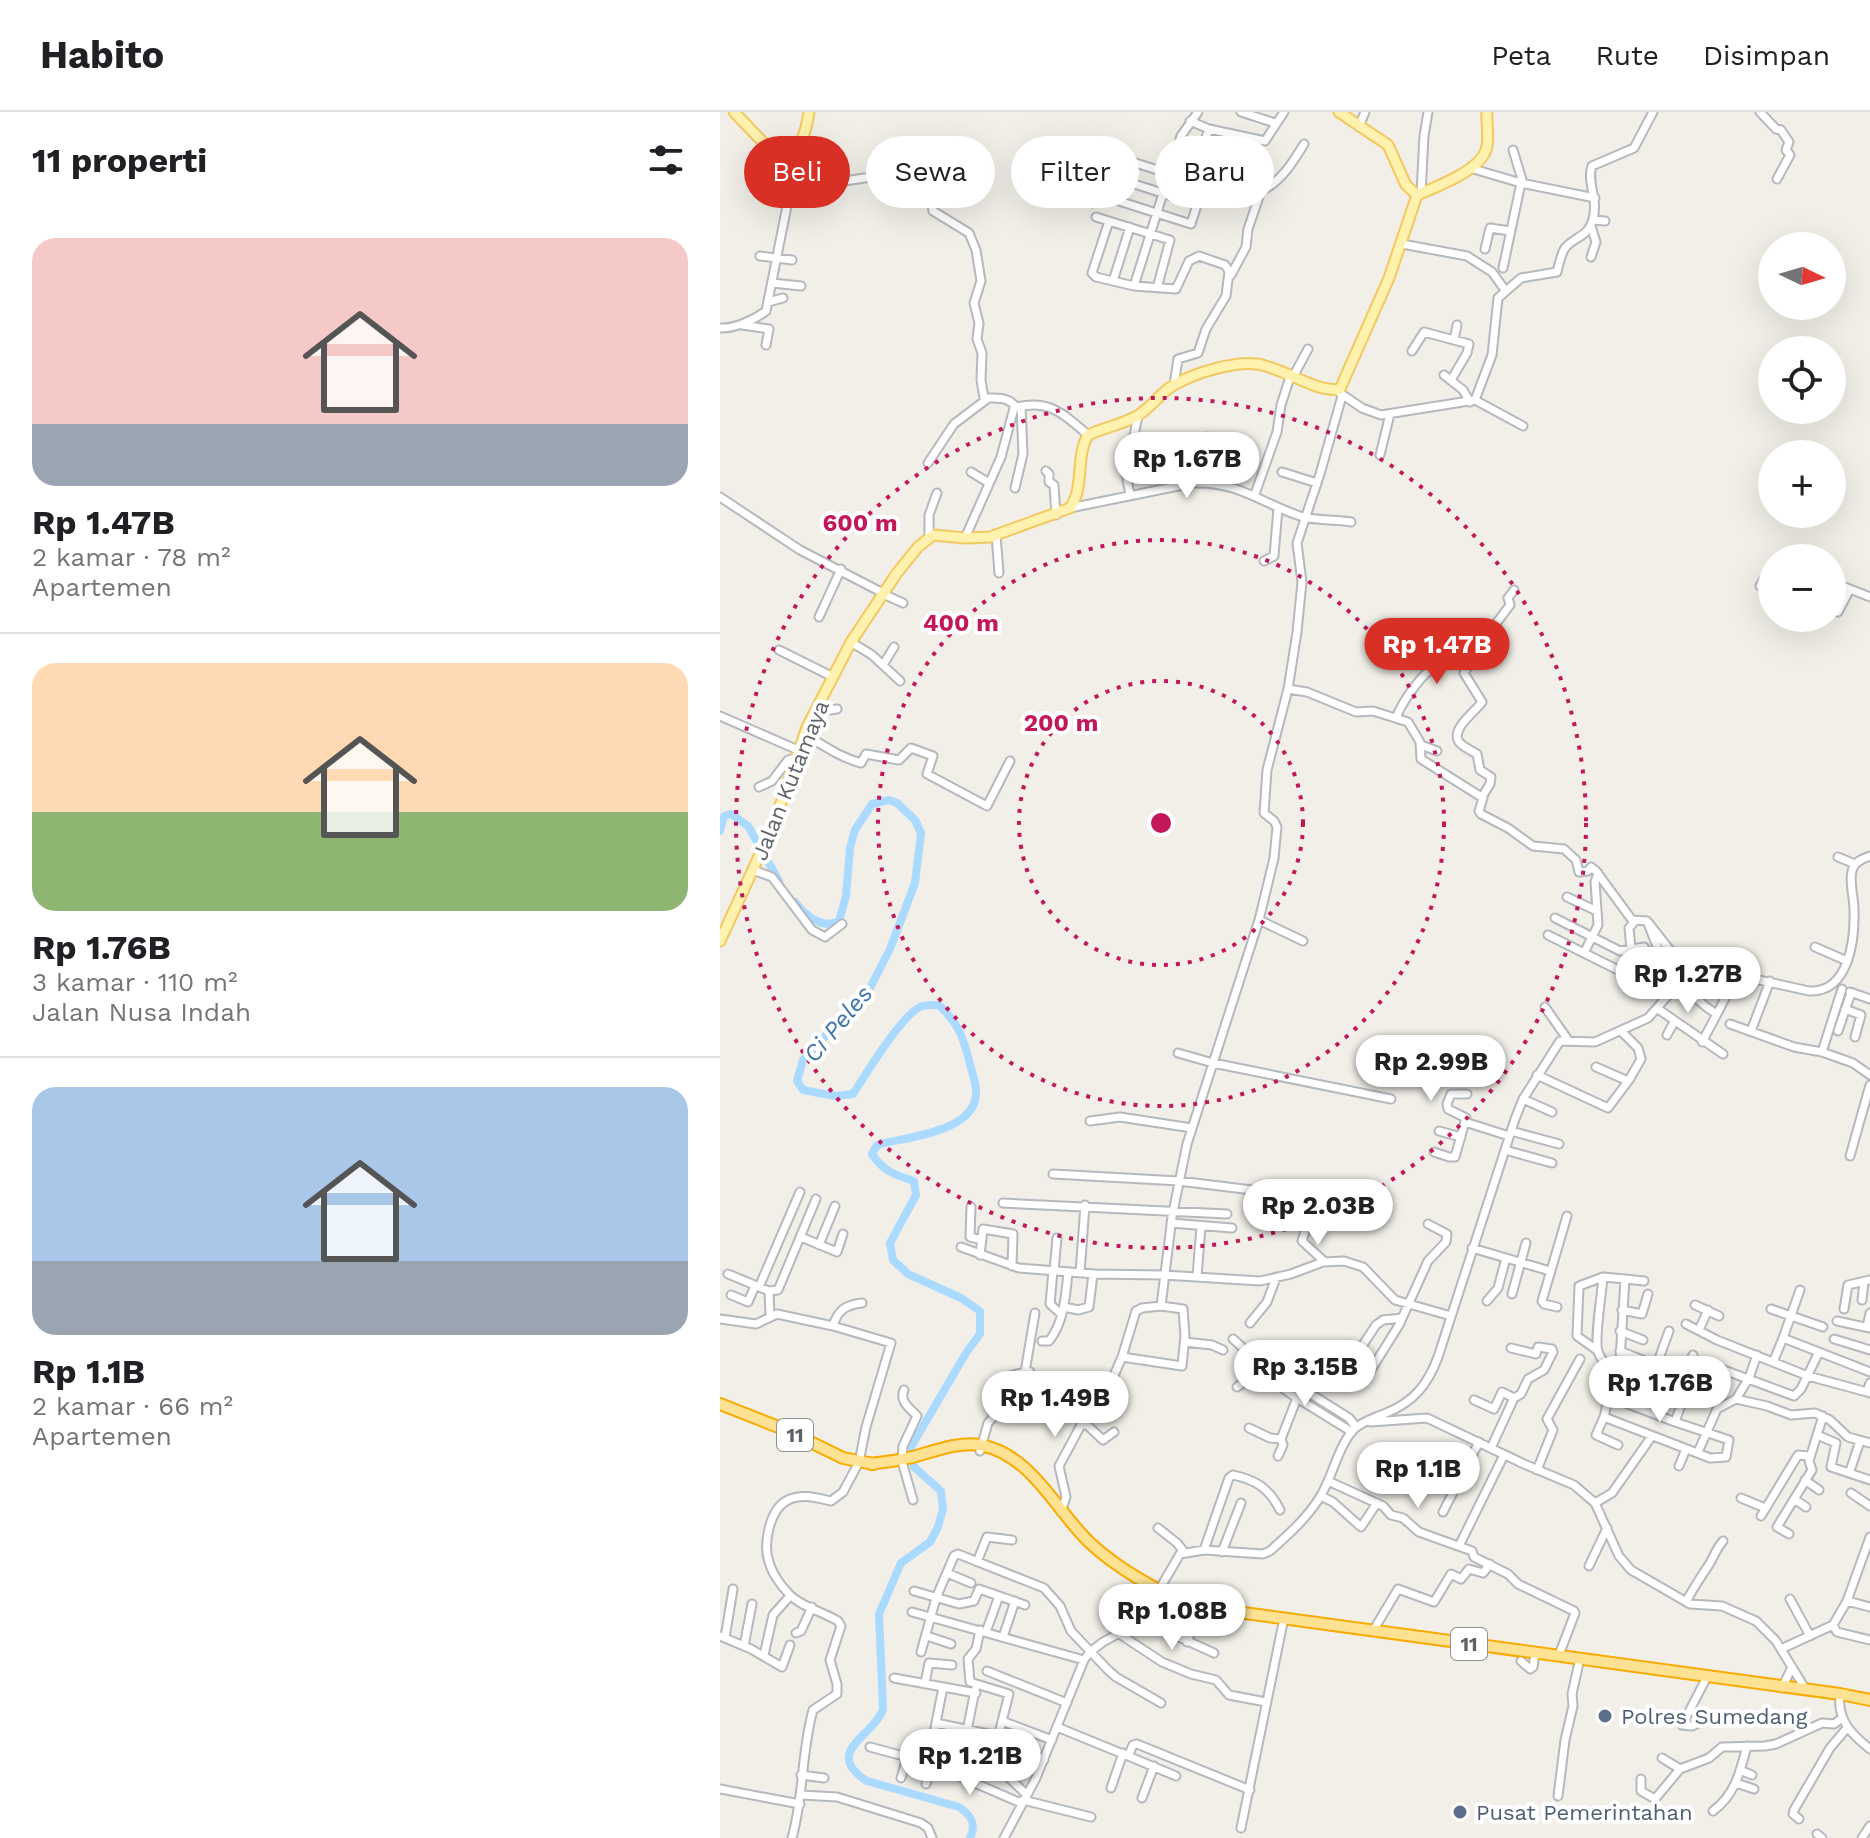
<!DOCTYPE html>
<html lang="id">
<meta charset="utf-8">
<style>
body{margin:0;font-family:"Work Sans",sans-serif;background:#f2f2f2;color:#202124;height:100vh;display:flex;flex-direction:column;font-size:30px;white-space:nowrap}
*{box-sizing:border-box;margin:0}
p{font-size:26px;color:#757577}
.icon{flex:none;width:44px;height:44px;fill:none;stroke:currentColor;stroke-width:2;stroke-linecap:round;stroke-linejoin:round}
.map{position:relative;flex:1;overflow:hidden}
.panel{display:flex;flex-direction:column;background:#fff;width:720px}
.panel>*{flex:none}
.banner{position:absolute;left:24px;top:24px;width:760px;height:72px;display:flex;gap:16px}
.needle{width:52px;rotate:95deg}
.fabs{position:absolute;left:1038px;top:120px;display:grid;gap:16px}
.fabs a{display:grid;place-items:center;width:88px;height:88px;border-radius:50%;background:#fff;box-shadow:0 8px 32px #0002;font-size:40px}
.price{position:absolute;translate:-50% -68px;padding:0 18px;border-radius:28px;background:#fff;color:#222;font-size:26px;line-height:52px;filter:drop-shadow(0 2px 4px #0008)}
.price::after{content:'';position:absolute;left:50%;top:48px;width:24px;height:18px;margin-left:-12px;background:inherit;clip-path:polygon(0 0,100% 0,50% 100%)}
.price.active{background:#d93025;color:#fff}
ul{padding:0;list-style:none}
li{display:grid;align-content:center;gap:16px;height:424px;padding:0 32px}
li+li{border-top:2px solid #e0e0e0}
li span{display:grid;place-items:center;height:248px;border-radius:24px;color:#555}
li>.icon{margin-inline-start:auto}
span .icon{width:144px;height:144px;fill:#fffc;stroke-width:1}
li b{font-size:34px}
h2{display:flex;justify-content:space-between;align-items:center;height:96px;padding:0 32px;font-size:34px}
.pill{padding:0 28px;border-radius:36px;background:#fff;box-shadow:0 8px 32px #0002;font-size:28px;line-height:72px}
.pill.active{background:#d93025;color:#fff}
header{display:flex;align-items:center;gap:48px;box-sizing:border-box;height:112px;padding:0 40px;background:#fff;border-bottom:2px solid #e0e0e0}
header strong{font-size:38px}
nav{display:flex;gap:44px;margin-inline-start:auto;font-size:28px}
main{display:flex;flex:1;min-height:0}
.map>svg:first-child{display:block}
</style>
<header>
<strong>Habito</strong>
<nav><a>Peta</a><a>Rute</a><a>Disimpan</a></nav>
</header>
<main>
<section class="panel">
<h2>11 properti<svg class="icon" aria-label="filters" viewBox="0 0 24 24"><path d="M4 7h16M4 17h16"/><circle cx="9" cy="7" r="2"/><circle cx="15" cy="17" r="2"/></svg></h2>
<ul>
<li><span style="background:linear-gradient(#f6c9c9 75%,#9aa5b1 0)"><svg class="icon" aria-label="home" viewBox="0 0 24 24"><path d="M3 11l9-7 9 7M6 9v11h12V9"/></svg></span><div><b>Rp 1.47B</b><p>2 kamar · 78 m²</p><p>Apartemen</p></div></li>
<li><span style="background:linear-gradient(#ffd9b3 60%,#8fb573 0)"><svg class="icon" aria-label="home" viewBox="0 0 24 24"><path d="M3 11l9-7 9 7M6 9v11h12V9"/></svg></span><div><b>Rp 1.76B</b><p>3 kamar · 110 m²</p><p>Jalan Nusa Indah</p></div></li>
<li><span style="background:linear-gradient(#a9c7e8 70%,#9aa5b1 0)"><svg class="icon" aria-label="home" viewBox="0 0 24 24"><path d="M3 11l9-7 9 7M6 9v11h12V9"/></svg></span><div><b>Rp 1.1B</b><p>2 kamar · 66 m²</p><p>Apartemen</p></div></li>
</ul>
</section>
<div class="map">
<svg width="1150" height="1726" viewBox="0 0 1150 1726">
<rect width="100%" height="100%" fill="#f1efe8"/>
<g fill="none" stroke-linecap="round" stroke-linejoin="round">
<path stroke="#aadaff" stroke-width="8" d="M0,719l4,-15 7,-2 17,12 31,55
M75,790c10,13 27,28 44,19l7,-25 4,-48 5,-18 17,-26 17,-4 8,3 18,17 6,13 -6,50 -25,66 -20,39 -67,72 -6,21 6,9 32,6 18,-2c13,-20 48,-78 67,-87 5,-3 13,-2 19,-2 20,19 24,32 31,59 2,9 7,21 6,31 -3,38 -72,42 -99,50l-5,9c11,17 23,21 42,27l2,14 -26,48 3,17 15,14 53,24 19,13v23l-14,19 -55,94 3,20 27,24 2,18 -5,18 -8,15 -29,21 -22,51 4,95c-7,25 -62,43 -16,72l92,26c12,8 18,17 11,31"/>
<g stroke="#b5b8bc" stroke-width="11">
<path id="minor" d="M521,0l34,11
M1040,0l16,17 5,1 8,12 -3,8 4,5 -13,24
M639,15l6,-15
M489,17l56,12 19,-29
M793,38l10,33
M400,46l50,16
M61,54l26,20
M750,56l51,15 -18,85
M377,60l87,28 25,-71 -19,-8
M801,71l74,15
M64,78l121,-18 14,3 10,14 4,22 36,22 7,17 5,31 -7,22 5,20 -2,16 5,14 -1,27 3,18c11,0 24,-2 32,9
M701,81l3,-57 4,-24
M372,91l2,-6 6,-2 91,29 6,-19 -13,-5
M376,105l74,23 -13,48
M873,108l12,1
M389,109l-17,52 4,4 38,9 42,3 13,-28 10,-5 26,9 4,6 -3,25 -20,33 -8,24 -20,6 -4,26
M871,114l5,16 -5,15
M682,132l65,12 25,16 13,18
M765,137l5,-21 20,3
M40,144l32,4
M511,163l15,-28 2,-18 13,-38c20,-9 32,-29 43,-47
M393,169l17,-54
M52,171l29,3
M414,174l47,-150 17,-24
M48,190l15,-4
M22,213l27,4 -3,16
M0,216c15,1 35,-9 46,-17l21,-105 -9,-48
M734,228l3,-15
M692,239l12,-19 45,12 -2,9 -16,27
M574,263l14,-26
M724,263l19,15 7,12
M620,281l22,15 19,7 94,-15 17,-45 6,-57 23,-20 36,-6c2,-8 4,-18 8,-24 9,-11 22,-11 27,-26 8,-21 -6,-39 0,-56l42,-18 19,-36
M755,288l48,26
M409,343l17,1 3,6 11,1
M660,343l10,-41
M208,351l26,-39 33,-25
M326,359l3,3v8l5,3 2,30
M251,360l18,11
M562,360l35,11
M485,370l6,-29 -4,-16
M295,376l8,-34 -2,-48
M535,382l22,-62 4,-27 10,-31
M410,383l-4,-21 12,-58
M0,385l80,53 83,43
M350,396l123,-25c45,-2 68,20 107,33 15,5 35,3 51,6
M276,423l3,38
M209,424v-21l8,-22
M245,426l36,-81 13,-49c34,-10 50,6 74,27
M544,449l10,-5 4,-48
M1112,470l38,15
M1040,474l12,-21
M163,482l20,9
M1118,500l12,-23
M99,505l22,-48
M131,530l21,13 28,26
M59,538l54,27
M163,553l11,-18
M568,577l19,3 49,20 17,-1 35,11 12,20 1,17 62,39 -4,13 2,3 27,14 25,18 31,3 12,11 3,12 9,-1 3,-4 5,4 36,49 15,1
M95,600l22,-3
M0,604l78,34
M676,606c6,-16 31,-54 48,-55l5,-17 -5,-6 9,-10 4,1 21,19
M84,622c19,11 35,23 57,29l5,-9 33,6 12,-12 22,8 -6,18 60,32 23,-45
M701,633l16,6
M39,675l13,-6 16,-21 8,-2
M762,685l8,-13 1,-7 -11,-7 -3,-16c-5,-3 -14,-7 -18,-12 -9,-13 17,-31 23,-40l-18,-29 25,-40 21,-28 -2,-7 6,-8
M1118,745l17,7
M33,758l19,7 40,53 13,7 17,-13
M847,785l30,14
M835,806l65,33 24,-4 7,16 -29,9 -38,-19
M539,808l44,21
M828,823l36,18 14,-28 -3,-43 3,-9
M1095,835l32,14
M911,837l-2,-21 5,-6
M946,857l-19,-48 41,52
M960,872c16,12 20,21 37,30l-15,28
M1122,877l-20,63 31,11 17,12
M1130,880l20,7
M825,895l23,33
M938,897l65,45
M1125,897l16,6 -6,22
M997,902l21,-41
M1010,912l64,23 28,5
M1031,919l19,-50
M1118,919l13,-38
M947,923l7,-13
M458,941l35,10 178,36
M876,955l32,14
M817,963l71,33 21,-28 12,-21 -3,-11 -16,-16
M803,987l29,13
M370,1009l30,-4 72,11
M745,1010l44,14
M719,1019l22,6
M791,1019l48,13
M785,1038l47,13
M714,1040l15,5h6l11,-39 -18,-9 -1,-5 4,-10h16
M1130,1044l20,-71
M333,1062l126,7 81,10
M283,1091l224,11
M251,1095l-1,30 12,3
M451,1111l61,5
M586,1116l-4,13 23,21
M81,1125l36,15 6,-18
M99,1133l16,-39
M241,1135l58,21 76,6 69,1 96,6 31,-7 32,-12 21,-1 19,6 32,33 56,16
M752,1136l78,23
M260,1143l3,-26 30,5 -1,32
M333,1159l-3,33 11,10
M334,1159l3,-33
M360,1161l5,-68
M8,1162l29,12
M477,1164l4,-49
M905,1167l19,2
M49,1179l-10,-4 41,-95
M792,1182l14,-51
M11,1183l17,7 7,-16
M1142,1188l2,-18
M767,1189l11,-13 8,-30
M975,1193l24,11
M344,1195l14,3 11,-3 4,-33
M837,1195l-13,-3 -2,-3 25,-85
M1051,1197l52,18
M1124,1197l4,-24 22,-5
M902,1198l20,4 6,-20
M50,1204l-1,-25 9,-1 38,-91
M0,1207l36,5 21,-10 56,12 58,17 -25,84 -7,35 -16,30 -12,9c-14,-3 -29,-8 -43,-1 -19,9 -25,45 -19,62 3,11 12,24 20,32 11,12 34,18 49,27l3,5 -11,34 7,24v10l-24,16c-12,43 -9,86 -21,128
M1117,1209l33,7
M530,1211l17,-21 9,-24
M966,1212l31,16 91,36 59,16
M113,1214c5,-16 12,-21 29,-23
M1147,1215l3,-14
M979,1218l9,-20
M900,1219l23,9
M1063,1226l17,-48
M513,1227c19,16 31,31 4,48
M1114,1227l36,11
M322,1229h7c15,-18 17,-47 19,-69
M465,1230l27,3 11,5
M878,1239l-21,-15 2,-50 24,-9 22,2 -5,81c-3,8 -8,16 -10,25 -2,11 -3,21 -6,32l106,41 16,-1 3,-17 -54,-18 7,-20c-24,-11 -74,-23 -84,-50 -4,-13 4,-59 5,-75
M900,1239l61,24
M560,1241l36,22 1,6 -6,12
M402,1245l60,9 3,-30 -2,-27 -22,-3
M1054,1248l9,-22 87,34
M985,1251l89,33 7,-7 17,-35
M936,1255l13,-36
M551,1257l78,49 7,9
M623,1263l33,-50 7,-5 19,-2
M646,1266l33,-53 29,-64 18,-19 1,-8 -19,-10
M527,1268l9,4 8,-7 4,1 29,20
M1150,1271l-3,9 3,1
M890,1285l65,25
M951,1285l22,-42
M1016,1287l31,7 24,9 24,-2 15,7 18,17 22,6
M754,1288l20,9 8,-17 12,6
M284,1299l5,-35 16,-4 10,-59
M305,1301l5,-41 -4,-2
M1103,1304l-6,19 19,8 -5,24 39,13
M884,1305l-8,18 22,10
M651,1310l56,-4 97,46 50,21 21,18 24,53 12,14 59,34 32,2 34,15 20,20 30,49
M529,1316l21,10 11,1 16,-41 55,34
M771,1336l23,-50 7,-4 7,-15 16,-9 9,-18 -1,-3 -14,-2 -2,7 -25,-6
M260,1339l8,-28 10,-11 29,1 18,-10 17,-4 36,6 4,-2 20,-46 14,-46 6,-3 19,-2 11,-89 15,-73 72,-224 15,-62 3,-31 -3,-6 -10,-8 3,-43 21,-81 9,-57 5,-50 -5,-39 23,-69 22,-78
M978,1340l19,-43 19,-10 13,-21 8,-23
M558,1344l5,-11 -2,-6
M182,1347l1,-13 14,-30c-7,-8 -18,-14 -13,-26
M183,1353l10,35
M959,1354l7,-17
M817,1358l16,-40 -6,-11 33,-60
M1130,1359l10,-30
M1085,1368l14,10
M608,1369l55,25 8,9 12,3 16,14 53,19 2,6 34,17 10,10 56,27 1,2 -16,42
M1131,1381l19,13
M601,1384l12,6 28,25 16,-24
M1021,1386l24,10
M1074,1387l12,8
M875,1391l17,-10 40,-57
M341,1400l5,-15 -7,-31 22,-41h6l16,15 11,-8
M723,1400l36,-70
M1041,1404l37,-61 12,1
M438,1416l19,15 7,9
M1069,1422l-12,-7 35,-57 -3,-9 8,-26
M739,1434l45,-91
M484,1438l25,-72 4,-3c23,5 36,13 47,35
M502,1440l19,-49
M257,1450l10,-25 25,3
M869,1454l18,-38
M227,1461l24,10
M194,1479l45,13 15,-3 5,-12 46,16
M1070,1487l20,37
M1127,1489l23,6
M966,1490c6,-12 13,-22 20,-33 7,-9 9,-19 17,-28
M192,1500l172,48
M424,1509l70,32
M1113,1513l4,7 33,8
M260,1518l-4,19 -8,10 2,23 39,12 -11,43
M653,1519l25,-42 36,13 17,-28 10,5 8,-10 14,4 7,-9
M266,1520l13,-36
M76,1521l5,-2 11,-24
M398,1521l44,29 29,12 25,6 13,15 37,7
M0,1524l31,13 31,18 8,-22
M207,1524l24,8
M283,1525l12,-36
M5,1526l8,-49
M467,1530l13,-35
M24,1534l8,-42
M1061,1537l52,-24 14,-24 23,-64
M201,1540l15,-54 18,-42 4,-2 86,34 16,18 11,25 37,39 8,7 45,26
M44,1543l9,-40 17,-19
M801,1549l9,8 3,-2 2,-14
M267,1559l80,32
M987,1565l-25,48 10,1 19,-9
M174,1566l82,15
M205,1571l4,-20 23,2
M223,1575l-7,36 57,12 51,25
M1062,1576l10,-21
M1120,1582c-3,26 11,40 30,55
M282,1609l50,19
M337,1615l71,29 5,-11 4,-1 113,46
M247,1619l8,-41
M212,1632l4,-21
M150,1635l37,10
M408,1644l48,20
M942,1646l18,11
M208,1656l26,6 67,29
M1020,1658l12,5
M234,1662l16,-42
M81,1663l23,3
M181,1666l12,-39 4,-2 85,34 24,23
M921,1667v12l14,8 25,-30 29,-11 13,-11 43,-1 11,-2 46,-21 12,1 8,-6
M1016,1671l18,6
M206,1672l10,-38
M391,1676l12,-35
M0,1677l80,15
M81,1683l36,2 84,26 7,5 4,10
M838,1684l7,-56 8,-34 -1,-12 8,-36
M422,1686l12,-32
M303,1688l68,17
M993,1699c22,-16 27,-39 34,-65
M1079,1707l-6,-5 1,-4 36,-62 17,-20
M521,1716l43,-210
M1097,1722l5,4
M284,1726l32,-60 48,-118 6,-8 13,-10 50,-27 6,-25 21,-36 24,-4 59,4 7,-3c19,-17 37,-33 50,-54 13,-21 17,-48 33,-67 9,-9 22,-12 33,-17 28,-11 42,-29 52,-56l77,-238 8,-20 37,-58 35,1 53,-24 40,-45 16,-12 8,-1 38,18 59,13c40,2 46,-51 45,-82 0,-12 -5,-26 -2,-38 2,-9 10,-12 18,-15
M1142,1726l8,-12"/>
</g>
<g stroke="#f2c960" stroke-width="13">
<path id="major" d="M14,0l44,46c23,-4 28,-26 31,-46
M619,0l49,33 18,40 11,10
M697,83c19,-8 62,-24 69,-45 4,-10 0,-26 1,-38
M0,829l53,-115 34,-99 44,-85 46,-69 21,-26 15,-12 32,3 25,-1 80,-29c15,-21 5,-51 18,-73 15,-7 32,-10 47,-18 15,-7 24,-24 39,-32 20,-12 60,-24 83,-21 27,4 59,29 83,25l49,-111 28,-83"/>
</g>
<g stroke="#f9ab00" stroke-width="14">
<path id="highway" d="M0,1292l66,26 57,28 31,6
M151,1352c12,-2 25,-3 37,-6 22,-5 49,-17 72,-13 51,9 75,64 109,97 25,24 77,56 111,65l640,87 30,6"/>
</g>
<use href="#minor" stroke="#fff" stroke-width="7"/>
<use href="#major" stroke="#fff2af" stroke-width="9"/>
<use href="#highway" stroke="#fde293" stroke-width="10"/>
</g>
<g fill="none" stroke="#c2185b" stroke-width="4" stroke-dasharray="4 8">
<circle cx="441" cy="711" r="142"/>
<circle cx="441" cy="711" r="283"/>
<circle cx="441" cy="711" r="425"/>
</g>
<g fill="#5c6f8a" stroke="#fff" stroke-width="3">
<circle cx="885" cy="1604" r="8"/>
<circle cx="740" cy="1700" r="8"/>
</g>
<g text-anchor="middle" stroke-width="8" stroke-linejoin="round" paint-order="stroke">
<g fill="#fff" stroke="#8f9295" stroke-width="2">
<rect x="57" y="1307" width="36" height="32" rx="6"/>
<rect x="731" y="1516" width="36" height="32" rx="6"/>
</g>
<g font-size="20" font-weight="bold" fill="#5f6368">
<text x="75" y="1330">11</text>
<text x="749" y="1539">11</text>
</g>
<g font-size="22" fill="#5f6368" stroke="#fff">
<text transform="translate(70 668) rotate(-68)" y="8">Jalan Kutamaya</text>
</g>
<g font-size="22" fill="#4e5e75" stroke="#fff" text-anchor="start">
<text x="901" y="1612">Polres Sumedang</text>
<text x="756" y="1708">Pusat Pemerintahan</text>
</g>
<g font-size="24" font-style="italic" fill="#4174aa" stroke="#fff">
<text transform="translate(118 912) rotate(-50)" y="8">Ci Peles</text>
</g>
</g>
<circle cx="441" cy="711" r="12" fill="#c2185b" stroke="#fff" stroke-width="4"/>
<g font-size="24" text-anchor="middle" font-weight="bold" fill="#c2185b" stroke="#fff" stroke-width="8" stroke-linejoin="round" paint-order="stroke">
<text x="140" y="419">600 m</text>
<text x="241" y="519">400 m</text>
<text x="341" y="619">200 m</text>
</g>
</svg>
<div class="fabs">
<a><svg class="needle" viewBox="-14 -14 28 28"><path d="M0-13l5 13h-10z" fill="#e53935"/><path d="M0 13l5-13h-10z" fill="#757577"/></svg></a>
<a><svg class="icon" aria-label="locate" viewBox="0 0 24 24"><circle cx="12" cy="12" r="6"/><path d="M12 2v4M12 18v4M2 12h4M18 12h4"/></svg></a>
<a>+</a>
<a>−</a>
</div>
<b class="price" style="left:467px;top:388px">Rp 1.67B</b>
<b class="price active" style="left:717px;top:574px">Rp 1.47B</b>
<b class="price" style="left:968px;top:903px">Rp 1.27B</b>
<b class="price" style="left:711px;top:991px">Rp 2.99B</b>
<b class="price" style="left:598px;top:1135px">Rp 2.03B</b>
<b class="price" style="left:585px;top:1296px">Rp 3.15B</b>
<b class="price" style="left:940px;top:1312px">Rp 1.76B</b>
<b class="price" style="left:335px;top:1327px">Rp 1.49B</b>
<b class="price" style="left:698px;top:1398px">Rp 1.1B</b>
<b class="price" style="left:452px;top:1540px">Rp 1.08B</b>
<b class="price" style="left:250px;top:1685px">Rp 1.21B</b>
<div class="banner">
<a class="pill active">Beli</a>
<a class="pill">Sewa</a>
<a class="pill">Filter</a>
<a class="pill">Baru</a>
</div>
</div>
</main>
